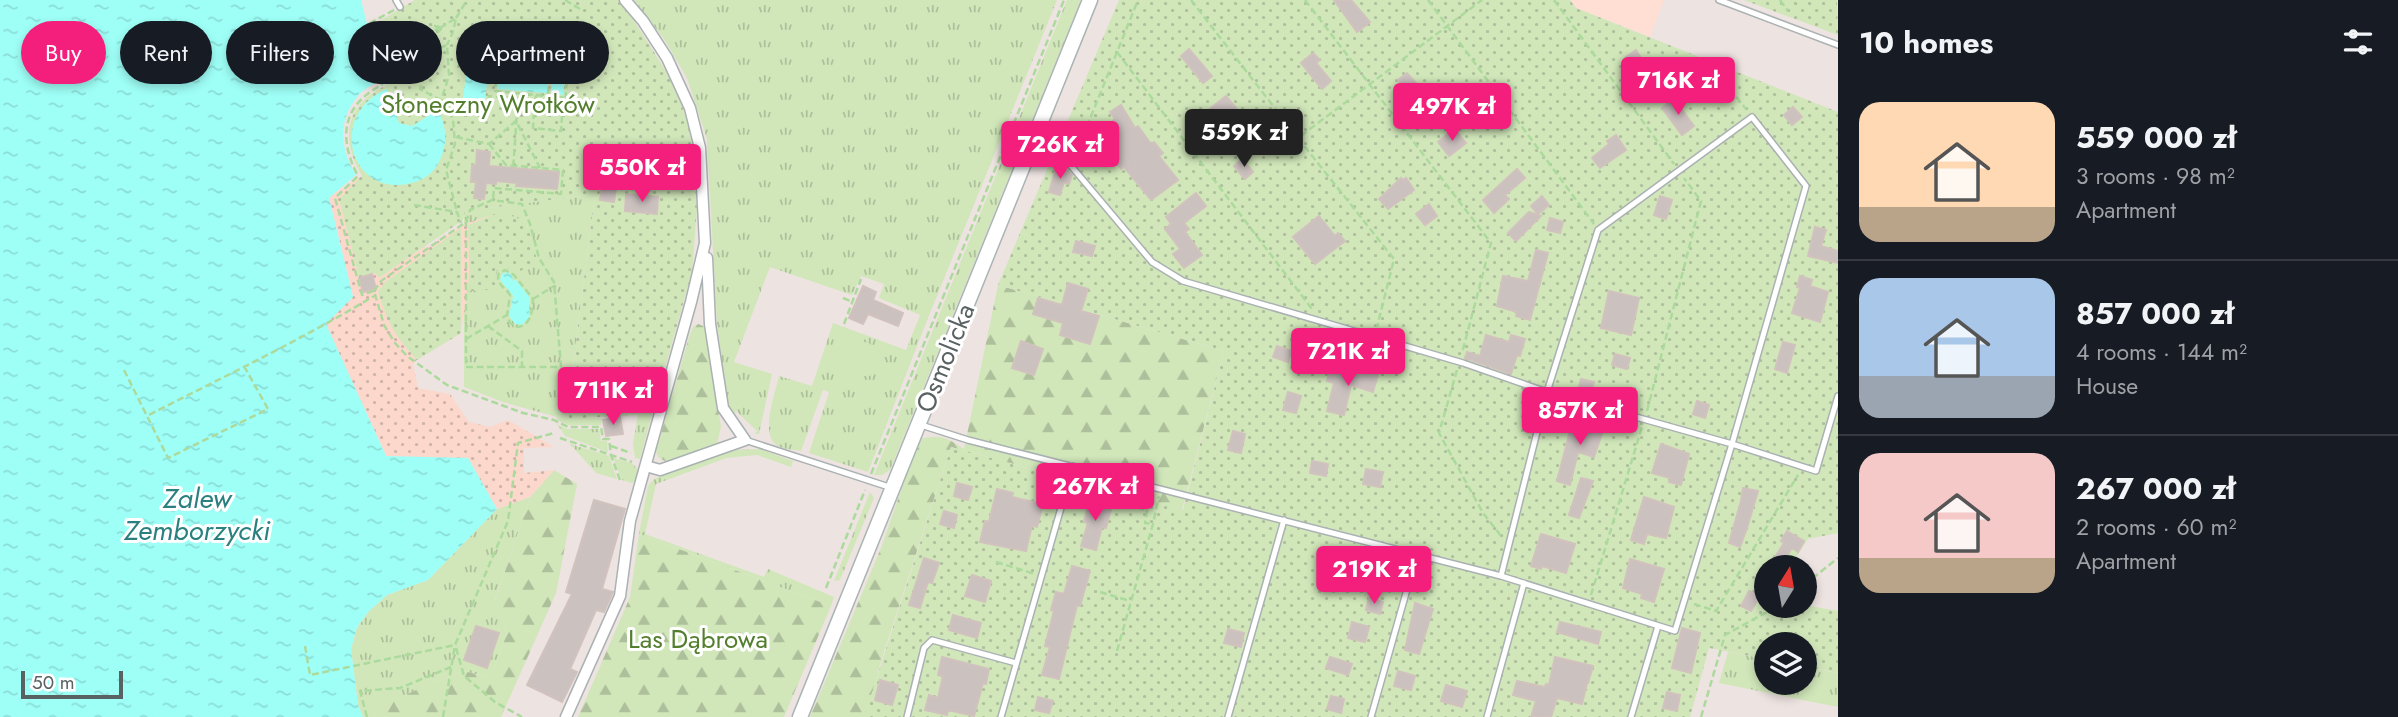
<!DOCTYPE html>
<meta charset="utf-8">
<style>
body{margin:0;font-family:Jost,sans-serif;background:#20242c;color:#f1f3f6;height:100vh;display:flex;flex-direction:column;font-size:26px;white-space:nowrap}
*{box-sizing:border-box;margin:0}
p{font-size:23px;color:#9ea1a6}
.icon{flex:none;width:38px;height:38px;fill:none;stroke:currentColor;stroke-width:2;stroke-linecap:round;stroke-linejoin:round}
.map{position:relative;flex:1;overflow:hidden}
.details{display:flex;flex-direction:column;background:#171b24;width:560px}
.details>*{flex:none}
.hud{position:absolute;left:21px;top:21px;width:665px;height:63px;display:flex;gap:14px}
.needle{width:46px;rotate:11deg}
.controls{position:absolute;left:1754px;top:555px;display:grid;gap:14px}
.controls a{display:grid;place-items:center;width:63px;height:63px;border-radius:50%;background:#171b24;box-shadow:0 4px 10px #0003;font-size:35px}
.scale{position:absolute;left:21px;bottom:18px;width:102px;box-sizing:border-box;padding-left:7px;border:4px solid #596262;border-top:0;font-size:19px;line-height:24px;white-space:nowrap;color:#596262;-webkit-text-stroke:5px #fff;paint-order:stroke}
.price{position:absolute;translate:-50% -60px;padding:0 16px;border-radius:7px;background:#f41f7c;color:#fff;font-size:23px;line-height:46px;filter:drop-shadow(0 2px 4px #0008)}
.price::after{content:'';position:absolute;left:50%;top:42px;width:21px;height:16px;margin-left:-10px;background:inherit;clip-path:polygon(0 0,100% 0,50% 100%)}
.price.active{background:#222;color:#fff}
ul{padding:0;list-style:none}
li{display:flex;align-items:center;gap:21px;height:175px;padding:0 21px}
li+li{border-top:2px solid #363941}
li span{display:grid;place-items:center;flex:none;width:196px;height:140px;border-radius:21px;color:#555}
li>.icon{margin-inline-start:auto}
span .icon{width:84px;height:84px;fill:#fffc;stroke-width:1}
li b{font-size:30px}
h2{display:flex;justify-content:space-between;align-items:center;height:84px;padding:0 21px;font-size:30px}
.tag{padding:0 24px;border-radius:32px;background:#171b24;box-shadow:0 4px 10px #0003;font-size:24px;line-height:63px}
.tag.active{background:#f41f7c;color:#fff}
main{display:flex;flex:1;min-height:0}
.map>svg:first-child{display:block}
</style>
<main>
<div class="map">
<svg width="1838" height="717" viewBox="0 0 1838 717">
<defs>
<pattern id="grass-tufts" width="24" height="20" patternUnits="userSpaceOnUse" patternTransform="scale(1.75)"><rect width="24" height="20" fill="#d1e7ba"/><path d="M3 7l-1-3M5 7V3M7 7l1-3M15 17l-1-3M17 17v-4M19 17l1-3" fill="none" stroke="#adbf9b"/></pattern>
<pattern id="forest-firs" width="22" height="20" patternUnits="userSpaceOnUse" patternTransform="scale(1.75)"><rect width="22" height="20" fill="#d1e7ba"/><path d="M5 1l3.5 6h-7zM16 11l3.5 6h-7z" fill="#adbf9b"/></pattern>
<pattern id="sand-dots" width="8" height="8" patternUnits="userSpaceOnUse" patternTransform="scale(1.75)"><rect width="8" height="8" fill="#fcd8cc"/><path d="M2 2h.1M6 6h.1" fill="none" stroke="#cfb3a9" stroke-width="1.8" stroke-linecap="round"/></pattern>
<pattern id="park-dots" width="8" height="8" patternUnits="userSpaceOnUse" patternTransform="scale(1.75)"><rect width="8" height="8" fill="#d1e7ba"/><path d="M2 2h.1M6 6h.1" fill="none" stroke="#adbf9b" stroke-width="1.8" stroke-linecap="round"/></pattern>
<pattern id="water-ripples" width="26" height="14" patternUnits="userSpaceOnUse" patternTransform="scale(1.75)"><rect width="26" height="14" fill="#9efff7"/><path d="M2 4q2-2 4 0t4 0M15 11q2-2 4 0t4 0" fill="none" stroke="#8addd6"/></pattern>
</defs>
<rect width="100%" height="100%" fill="#ede3e0"/>
<path fill="#ffded3" d="M1570,0h94l-14,37 -74,-29z"/>
<path fill="url(#grass-tufts)" d="M634,0h423l-129,318 -60,154 -59,-19 20,-61 -6,-2 -22,61c-7,-1 -17,-2 -23,-5 -19,-11 -3,-52 1,-70l33,10 21,-63 73,27 14,-35 -41,-17 5,-14 -23,-8 -9,19 -82,-28 -36,95 38,12 -13,60h-4l2,-3 -21,-20 -3,4 -5,-7 -11,-85 -10,-184 -20,-61 -23,-39z
M1067,0h14l-191,470 -8,5h-8z
M595,194l-29,224h36l-1,7h-33l-11,-5v-3l-54,-15 -39,-15v-176z
M638,414h14l-12,45 -5,-1 -2,-15z
M557,424l10,5h32l2,12h6l1,11 -43,-16z
M570,444l39,12 8,23 -21,-6z
M760,449l33,12 -2,6 -34,-12 -31,3 -70,26 -11,50 119,43 4,-8 66,28 -3,9 -192,-72 9,-48 6,-7 41,-18 37,-11z
M613,458l18,5 7,6 -2,12 -4,2 -10,-3z
M870,492l4,6 -34,82 -6,1z
M530,497l-35,103 13,30 -17,48 -27,-7 -35,13 -46,22 -10,11h-10l-5,-12 -7,-56 6,-21 12,-17 18,-16 41,-15 69,-71z
M1728,652l38,7v23h38v-15l34,6v34l-119,-24z"/>
<path fill="url(#forest-firs)" d="M998,285l226,66 -42,159 -231,-63 -70,214 -15,56h-56l71,-169 38,-109c22,-5 27,-2 45,10z
M698,324l5,2 4,7 14,94 -4,17 -49,19 -10,-6 -2,-6 34,-117 3,-7z
M554,470l23,14 -21,109 -55,124h-128l9,-11 47,-22 35,-13 27,7 17,-48 -13,-29 35,-104z
M639,534l192,72 -47,111h-206l52,-120z"/>
<path fill="url(#sand-dots)" d="M362,176l58,45 6,28 36,-24 33,-11 33,12v24l-58,14 -4,43 -7,28 -38,20 -8,9 5,24 32,6 19,28 21,5 18,-7 46,27 -30,1v25l30,-3 -24,27 -33,12 -28,28 -82,-80 -62,-134 28,-27 -24,-99z"/>
<path fill="url(#park-dots)" d="M415,0h203l15,19 41,65 13,36 5,26 5,63 -5,63 -40,142 -86,5 29,-225 -130,17 -2,9 -84,58 -4,-5 -16,4 -20,-78 23,-23c-22,-37 -17,-71 23,-90l-1,-17 -11,-44z
M1119,0h451l6,8 262,104v421l-30,6 -18,28h-24v39l38,-1 34,6v62l-34,-7v-22h-38v15l-57,-11 -19,69h-826l87,-270 232,63 41,-159 -226,-66z
M1744,0h93l1,35z
M495,214c37,1 34,16 42,47l-20,12 -12,-6 -8,3 -3,12 6,7 -30,2 -2,-66z
M461,228v105l-44,27c-23,-25 -29,-36 -39,-68l6,-9z"/>
<path fill="#d1e7ba" d="M856,340l13,3 10,13 -1,10 -8,10c-22,1 -35,-13 -22,-34z"/>
<path fill="url(#water-ripples)" d="M0,0h361l20,80c-8,5 -18,9 -23,16 -21,25 -18,53 -2,79l-27,23 24,99 -27,27 60,132 82,2 29,51 -69,71 -41,15 -18,16 -12,16 -6,22 7,56 5,12h-363z
M468,57l22,3 -5,41 -22,-2z
M499,64l50,5 -2,24 -50,-4z
M553,69l13,2 -3,24 -12,-1z
M387,89l12,34 13,3 26,-16c9,18 10,34 1,52 -4,9 -14,17 -24,20 -64,20 -90,-67 -28,-93z
M507,272l5,3 1,6 3,-1 14,18 -1,19 -7,8 -7,-1 -6,-8 4,-20 -13,-16 2,-6z"/>
<path fill="#cbc1bf" stroke="#d2c2be" stroke-width="2" d="M1334,0h17l19,22 -13,10z
M1189,49l23,27 -9,7 -22,-27z
M1636,50l12,19 3,-2 7,11 -13,9 -19,-30z
M1313,53l7,7 -4,3 15,18 -9,8 -21,-26z
M1407,73l25,28 -3,2 3,4 -7,6 -27,-33z
M1693,82l6,9 -11,9 -7,-9z
M1226,96l22,26 -23,19 -15,-18 -1,1 -8,-8z
M1674,99l20,27 -12,9 -20,-27z
M1121,105l14,23 3,-2 13,18 3,-2 9,11 -4,3 19,24 -27,20 -27,-33 -3,2 -26,-35 20,-15 -5,-7z
M1793,107l9,10 -10,8 -8,-10z
M1454,129l12,14 -17,13 -11,-14z
M1616,135l10,15 -26,18 -8,-10 17,-14 -2,-3z
M477,150l13,2 -1,14 70,6 -2,17 -41,-3 1,-3 -21,-2v3l-10,-1 -2,16 -10,-1 2,-16h-5l1,-17h4z
M1242,159l11,13 -8,7 -11,-13z
M1056,168l13,4 3,3 -3,9 -5,-2 -4,13 -11,-3z
M1517,169l8,9 -20,17 4,4 -15,14 -11,-13z
M1401,178l2,2 3,-2 8,12 -26,19 -9,-10z
M602,186l14,2 -2,14 -14,-2z
M1196,193l10,13 -22,17 5,6 -4,3 17,23 -18,13 -11,-14 7,-5 -15,-20 6,-5 -5,-7z
M626,194l32,3 -1,17 -32,-3z
M1542,196l7,9 -11,9 -7,-8z
M1660,196l12,4 -6,19 -12,-4z
M1429,204l8,12 -12,9 -9,-11z
M1529,212l12,4 -25,25 -8,-8z
M1319,216l16,20 3,-3 7,8 -30,23 -22,-27z
M1550,218l13,4 -3,11 -13,-3z
M1815,227l11,3 -5,16 17,5v12l-30,-7z
M1076,241l19,5 -3,10 -19,-4z
M1536,250l12,3 -18,67 -14,-4 1,-4 -20,-6 6,-30 25,5z
M372,274l4,15 -13,3 -4,-14z
M1800,276l12,4 -2,6 18,6 -8,30 -28,-9 8,-25 -3,-1z
M1068,283l20,6 -7,22 18,5 -9,28 -30,-9 3,-12 -30,-9 5,-16 24,7z
M863,286l13,6 -3,8 30,13 -5,13 -30,-12 -5,10 -14,-6z
M1609,291l30,7 -8,37 -30,-7z
M1486,335l23,7 2,-7 14,4 -5,17 -3,-1 -6,19 -46,-16 2,-6 13,4z
M1021,341l22,8 -9,26 -22,-7z
M1783,342l12,3 -8,28 -12,-4z
M1277,346l15,5 -4,11 -15,-5z
M1615,354l15,4 -3,11 -15,-4z
M1330,369l31,7 2,-7 15,5 -5,18 -22,-7 -7,30 -17,-4 7,-28 -7,-2z
M604,376l25,3 -2,22 -25,-3z
M1581,379l13,3 -3,12 -13,-3z
M1288,392l13,4 -5,17 -13,-3z
M1697,401l12,4 -4,13 -12,-4z
M620,417l3,17 -17,2 -3,-16z
M1596,419l10,3 -12,35 -16,-5 -8,33 -13,-4 15,-58 22,4z
M1233,431l12,3 -4,19 -13,-3z
M1661,444l28,10 -8,31 -12,-3 1,-4 -18,-5z
M1312,461l16,3 -2,12 -16,-3z
M1366,469l17,3 -3,15 -17,-3z
M1581,478l12,3 -14,37 -10,-3z
M957,483l15,4 -4,13 -14,-4z
M1743,488l15,3 -11,37 -7,19 -11,-4 12,-42z
M997,489l16,4 -1,4 31,7 -6,23 -5,-2 -6,26 -46,-9 5,-21 4,1z
M1644,497l30,10 -8,31 -19,-4 -3,10 -13,-4z
M1090,499l22,6 -6,23 -4,-1 -6,23 -15,-4 7,-23 -4,-1z
M594,500l31,9 -23,80 11,3 -1,2 -8,18 -8,-2 -26,59 7,3 -15,30 -35,-17 45,-91 -6,-2z
M944,511l13,4 -3,13 -14,-4z
M1787,531l17,10 -6,11 -6,-4 -12,19h-11l15,-24 -3,-2z
M1541,534l34,10 -9,29 -24,-7 -1,3 -10,-3z
M924,558l15,5 -7,20 -4,-1 -8,26 -11,-3z
M1630,559l34,10 -10,33 -13,-4 1,-4 -19,-6z
M1072,566l18,5 -10,35 -3,-1 -18,74 -17,-4 8,-28 -5,-1 9,-35 -3,-1 5,-18 8,2z
M972,575l19,6 -6,21 -20,-6z
M1749,591l11,5 -9,15 -10,-5z
M1369,598l14,4 -3,12 -14,-4z
M1415,603l18,6 -14,45 -14,-4z
M953,615l28,8 -4,15 -28,-8z
M1352,622l17,5 -4,15 -17,-4z
M1560,622l41,10 -3,12 -41,-12z
M476,626l23,7 -12,35 -23,-8z
M1682,628l18,5 -9,40 -19,-5z
M1228,629l16,4 -3,14 -17,-4z
M942,657l47,12 -3,15 -3,-1 -9,33 -26,-6 -1,5 -22,-5 4,-15 9,3 5,-22 -5,-1z
M1330,657l22,7 -4,11 -22,-7z
M1555,657l38,9 -5,17h-1l-5,21 -25,-6 -6,19h-20l5,-16 -23,-6 4,-14 28,6 1,-3 3,1z
M1398,671l17,5 -4,14 -17,-4z
M880,680l18,5 -6,20 -17,-5z
M1446,685l21,6 -5,16 -21,-6z
M1667,692l13,3 -3,16 -14,-3z
M1331,696l13,3 -3,14 -14,-4z
M1038,697l15,4 -4,12 -14,-3z"/>
<g fill="none" stroke-linecap="round" stroke-linejoin="round">
<g stroke="#aab1b2" stroke-width="8">
<path id="lane" d="M396,0l4,7
M1719,0l119,45
M1038,138l18,10 96,114 31,19 280,82 84,29 185,52 84,27 22,-75
M921,425l47,15 533,136 46,-184 51,-162 154,-113 54,69 -74,258 -57,187 -174,-55
M745,440l147,48
M907,717l17,-69 8,-8 84,23
M1001,717l72,-251
M1228,717l56,-197
M1371,717l46,-163
M1487,717l37,-134
M1631,717l27,-91"/>
</g>
<g stroke="#aab1b2" stroke-width="13">
<path id="street" d="M646,466l14,4 85,-30 -22,-32 -13,-84 -3,-66
M566,717l54,-121 10,-75 61,-219 14,-59 -5,-95 -10,-40 -23,-50 -24,-37 -18,-21"/>
</g>
<g stroke="#abb4b5" stroke-width="17">
<path id="secondary" d="M800,717l290,-717"/>
</g>
<path stroke="#acda9d" stroke-width="2.5" stroke-dasharray="7 3.5" stroke-linecap="butt" d="M565,0l15,9
M1191,0l107,138 184,-138
M1305,0l186,243 -29,110
M1428,0l166,224
M1554,0l120,164
M1780,0l8,11
M394,10l-24,13 12,62c-40,20 -44,53 -24,91l-23,22 27,97 12,-4 10,34 11,18 12,13 40,29 76,28 31,7 14,7h33l2,12h6l2,16 10,28
M456,18l11,-18
M434,26h2
M440,27l1,2 -6,6 -15,54 26,14 7,16 2,25 -9,26 11,42
M440,28l16,-10 -3,14 -6,13
M430,52l17,-7 2,30 -8,26 47,2 1,-7 29,2 -5,72
M1117,52l195,257
M421,59h2l1,-3
M498,61l70,7 -4,47 -30,-3 2,-17 -41,-4z
M1710,64l36,45
M548,94l3,-28
M536,95l30,3
M534,112l-1,16 28,3 1,-15
M456,137l33,7 27,-23 24,47
M1298,138l96,121 -17,68
M489,144l17,21 57,5 -2,24 -67,-6 -1,12
M1075,156l63,-156
M414,205l43,7 4,11
M374,291l7,-10 85,-59 4,-12 22,-10 30,4 8,20 9,34 15,24 7,85h-95v-145
M843,298l10,4
M533,299l21,-13
M844,324l17,-45
M488,326l34,25v16
M466,339l41,-24 3,8 8,4c14,-3 14,-16 15,-28l-19,-24 -9,-5 -6,3c-4,11 6,14 11,22l-3,20
M244,366l24,43 -100,49 -21,-42c76,-39 154,-76 227,-120
M124,370l23,46
M1457,370l-18,63 44,80 18,23
M1647,411l54,-210 -17,-23
M560,438l72,24
M611,446l20,7
M871,474l193,-474
M1117,501l30,9 -2,13 8,1
M996,562l39,12
M1804,585l34,-27
M826,588l39,-98
M1100,592l30,9
M1591,595l51,-168
M1694,604l22,7 82,-136
M305,646l5,29 145,-30
M456,648l8,28 31,26 27,15
M1117,651l36,-127 6,-28
M367,717l-7,-26 40,-3 51,-21
M443,717l12,-72 53,-124 10,-78 36,-10
M1701,717l24,-82 53,-29"/>
<use href="#lane" stroke="#fff" stroke-width="5"/>
<use href="#street" stroke="#fff" stroke-width="10"/>
<use href="#secondary" stroke="#fff" stroke-width="14"/>
<path stroke="#acda9d" stroke-width="2.5" stroke-dasharray="7 3.5" stroke-linecap="butt" d="M436,26l2,2 -2,2v-4l4,1
M424,56l1,-1 2,1 -3,3 2,-2"/>
</g>
<g text-anchor="middle" stroke-width="6" stroke-linejoin="round" paint-order="stroke">
<g font-size="26" fill="#537e2d" stroke="#fff">
<text x="488" y="113">Słoneczny Wrotków</text>
<text x="698" y="648">Las Dąbrowa</text>
</g>
<g font-size="26" fill="#596262" stroke="#fff">
<text transform="translate(945 358) rotate(-68)" y="9">Osmolicka</text>
</g>
<g font-size="28" font-style="italic" fill="#2a807f" stroke="#fff">
<text x="197" y="508">Zalew<tspan x="197" dy="32">Zemborzycki</tspan></text>
</g>
</g>
</svg>
<div class="controls">
<a><svg class="needle" viewBox="-14 -14 28 28"><path d="M0-13l5 13h-10z" fill="#e53935"/><path d="M0 13l5-13h-10z" fill="#9ea1a6"/></svg></a>
<a><svg class="icon" aria-label="layers" viewBox="0 0 24 24"><path d="M12 4l9 5-9 5-9-5zM3 14l9 5 9-5"/></svg></a>
</div>
<div class="scale">50 m</div>
<b class="price" style="left:1678px;top:117px">716K zł</b>
<b class="price" style="left:1452px;top:143px">497K zł</b>
<b class="price active" style="left:1244px;top:169px">559K zł</b>
<b class="price" style="left:1060px;top:181px">726K zł</b>
<b class="price" style="left:642px;top:204px">550K zł</b>
<b class="price" style="left:1348px;top:388px">721K zł</b>
<b class="price" style="left:613px;top:427px">711K zł</b>
<b class="price" style="left:1580px;top:447px">857K zł</b>
<b class="price" style="left:1095px;top:523px">267K zł</b>
<b class="price" style="left:1374px;top:606px">219K zł</b>
<div class="hud">
<a class="tag active">Buy</a>
<a class="tag">Rent</a>
<a class="tag">Filters</a>
<a class="tag">New</a>
<a class="tag">Apartment</a>
</div>
</div>
<section class="details">
<h2>10 homes<svg class="icon" aria-label="filters" viewBox="0 0 24 24"><path d="M4 7h16M4 17h16"/><circle cx="9" cy="7" r="2"/><circle cx="15" cy="17" r="2"/></svg></h2>
<ul>
<li><span style="background:linear-gradient(#ffd9b3 75%,#b9a48a 0)"><svg class="icon" aria-label="home" viewBox="0 0 24 24"><path d="M3 11l9-7 9 7M6 9v11h12V9"/></svg></span><div><b>559 000 zł</b><p>3 rooms · 98 m²</p><p>Apartment</p></div></li>
<li><span style="background:linear-gradient(#a9c7e8 70%,#9aa5b1 0)"><svg class="icon" aria-label="home" viewBox="0 0 24 24"><path d="M3 11l9-7 9 7M6 9v11h12V9"/></svg></span><div><b>857 000 zł</b><p>4 rooms · 144 m²</p><p>House</p></div></li>
<li><span style="background:linear-gradient(#f6c9c9 75%,#b9a48a 0)"><svg class="icon" aria-label="home" viewBox="0 0 24 24"><path d="M3 11l9-7 9 7M6 9v11h12V9"/></svg></span><div><b>267 000 zł</b><p>2 rooms · 60 m²</p><p>Apartment</p></div></li>
</ul>
</section>
</main>
